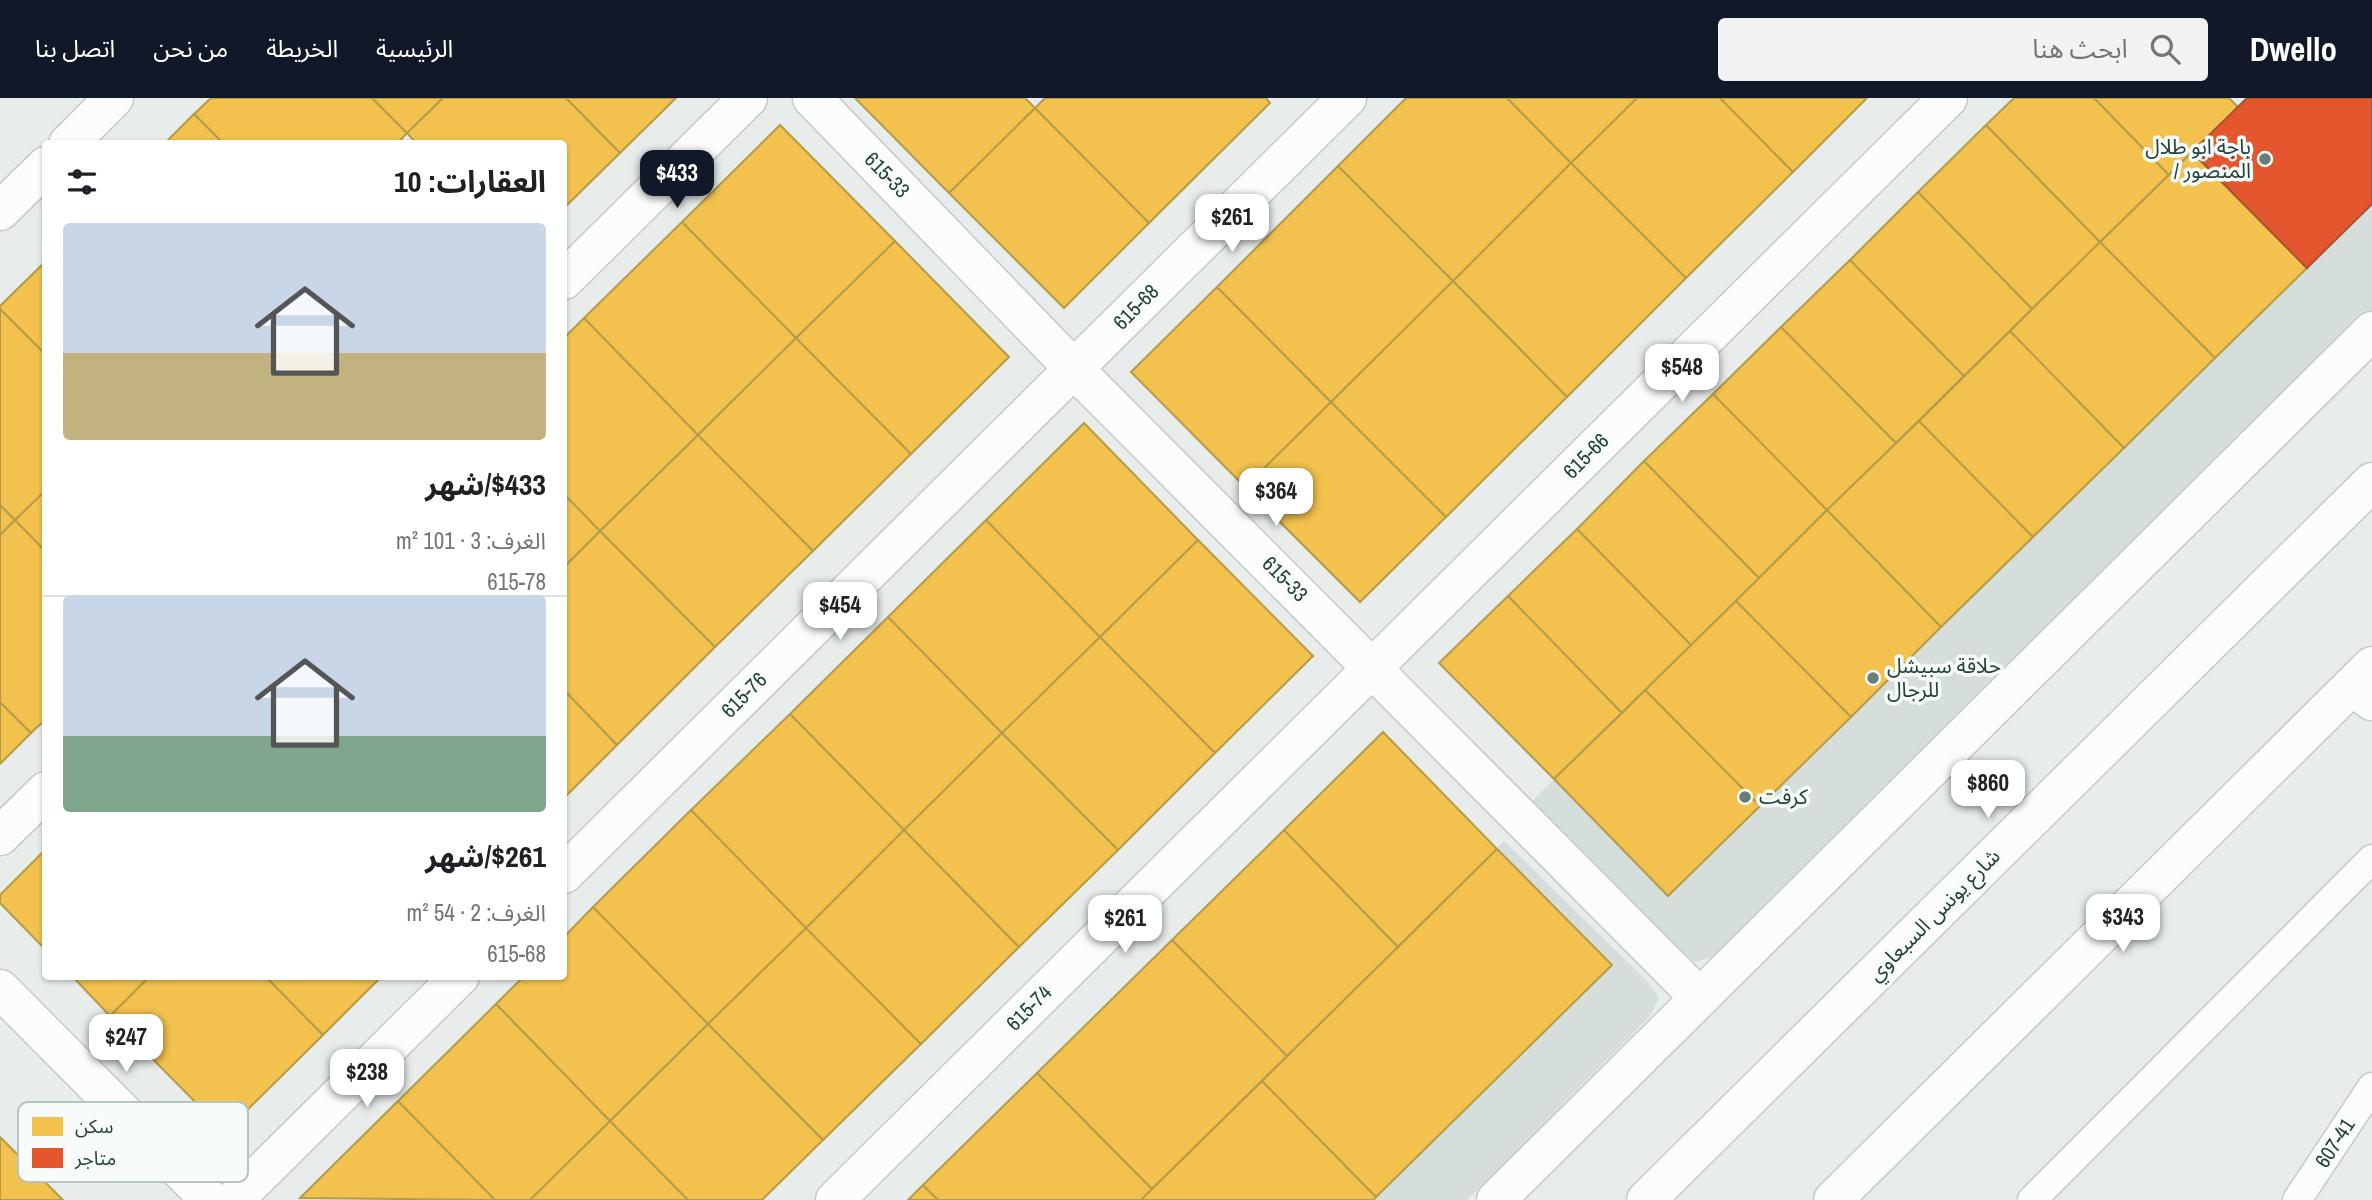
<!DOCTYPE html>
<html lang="ar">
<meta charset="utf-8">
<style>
body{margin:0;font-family:"Archivo Narrow","Noto Sans Arabic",sans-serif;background:#f2f2f2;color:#202124;direction:rtl;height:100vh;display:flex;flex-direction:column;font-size:26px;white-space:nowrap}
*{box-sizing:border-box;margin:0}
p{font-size:23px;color:#757577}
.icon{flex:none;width:38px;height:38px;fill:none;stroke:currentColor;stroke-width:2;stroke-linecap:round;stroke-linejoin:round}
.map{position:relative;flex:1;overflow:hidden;direction:ltr}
.panel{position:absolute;left:42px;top:42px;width:525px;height:840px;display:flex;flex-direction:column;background:#fff;border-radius:7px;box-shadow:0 2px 5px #0004;direction:rtl}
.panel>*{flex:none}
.price{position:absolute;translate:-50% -60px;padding:0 16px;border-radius:14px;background:#fff;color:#222;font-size:23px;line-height:46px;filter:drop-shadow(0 2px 4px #0008)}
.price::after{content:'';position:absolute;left:50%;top:42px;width:21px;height:16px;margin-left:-10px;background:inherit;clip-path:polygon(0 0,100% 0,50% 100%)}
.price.active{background:#111827;color:#fff}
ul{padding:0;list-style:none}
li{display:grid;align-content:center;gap:14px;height:371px;padding:0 21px}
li+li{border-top:2px solid #e0e0e0}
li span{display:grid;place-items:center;height:217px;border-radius:7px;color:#555}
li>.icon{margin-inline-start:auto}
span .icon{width:126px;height:126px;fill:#fffc;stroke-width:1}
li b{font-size:30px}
h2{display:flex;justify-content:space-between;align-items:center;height:84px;padding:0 21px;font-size:30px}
header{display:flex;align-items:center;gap:42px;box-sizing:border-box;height:98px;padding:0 35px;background:#111827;color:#fff}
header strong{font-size:33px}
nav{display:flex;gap:38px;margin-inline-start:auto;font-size:24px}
.search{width:490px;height:63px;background:#f2f2f2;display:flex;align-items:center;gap:18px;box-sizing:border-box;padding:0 24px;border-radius:7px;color:#757577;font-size:26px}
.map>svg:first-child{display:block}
</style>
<header>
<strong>Dwello</strong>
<div class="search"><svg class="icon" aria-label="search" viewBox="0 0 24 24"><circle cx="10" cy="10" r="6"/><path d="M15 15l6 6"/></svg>ابحث هنا</div>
<nav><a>الرئيسية</a><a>الخريطة</a><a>من نحن</a><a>اتصل بنا</a></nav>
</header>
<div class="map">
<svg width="2372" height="1102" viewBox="0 0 2372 1102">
<rect width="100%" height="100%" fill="#e8edeb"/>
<path fill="#d6dedb" d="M2247,0h125v212l-651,644 -26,8 -21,-17 -142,-144z
M1504,743l143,140 12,16 -8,18 -184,185h-326z"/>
<path fill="#f2c14e" stroke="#b49b48" stroke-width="2" d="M211,0h161l35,35 -10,11h-173l-30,-30z
M372,0h71l-36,35z
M443,0h123l54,55 -56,55v-64h-147l-10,-11z
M566,0h110l-56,55z
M855,0h170l10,10 -86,85z
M1045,0h221l4,5 -121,120 -114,-115z
M1406,0h101l64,65 -118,118 -115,-115z
M1507,0h130l-66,65z
M1637,0h83l73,74 -107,106 -115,-115z
M1720,0h147l-74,74z
M2014,0h80l75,77 -69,67 -114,-117z
M2094,0h135l9,9 -69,68z
M1035,10l114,115 -85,85 -115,-115z
M194,16l30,30h-60z
M780,27l115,116 -99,97 -114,-116z
M1986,27l114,117 -68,67 -114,-117z
M2192,54l115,116 -92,90 -115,-116z
M1571,65l115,115 -119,119 -114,-116z
M1338,68l115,115 -122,121 -114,-115z
M1918,94l114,117 -68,67 -114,-116z
M682,124l114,116 -98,97 -114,-117z
M895,143l114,116 -98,97 -115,-116z
M2100,144l115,116 -91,90 -114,-117z
M1850,162l114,116 -68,67 -115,-116z
M46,163v94l-46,-46v-3z
M1453,183l114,116 -121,120 -115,-115z
M1217,189l114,115 -86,85 -114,-115z
M0,211l46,46v135l-31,30 -15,-15z
M584,220l114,117 -98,96 -36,-37v-156z
M1781,229l115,116 -69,67 -114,-116z
M2010,233l114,117 -91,89 -114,-116z
M796,240l115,116 -98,97 -115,-116z
M1713,296l114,116 -68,68 -115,-117z
M1331,304l115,115 -86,85 -115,-115z
M1919,323l114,116 -92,90 -114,-117z
M1084,325l114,117 -98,97 -114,-117z
M698,337l115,116 -98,96 -115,-116z
M1644,363l115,117 -68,67 -114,-116z
M46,392v62l-31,-32z
M564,396l36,37 -36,36z
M0,407l15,15 -15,15z
M1827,412l114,117 -90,90 -115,-116z
M15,422l31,32v167l-15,14 -31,-31v-167z
M986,422l114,117 -98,96 -114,-116z
M1577,431l114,116 -69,68 -114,-117z
M600,433l115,116 -98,98 -53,-55v-123z
M1198,442l115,116 -98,97 -115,-116z
M1508,498l114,117 -68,66 -115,-116z
M1736,503l115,116 -91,89 -115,-116z
M888,519l114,116 -98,97 -114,-116z
M1100,539l115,116 -97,97 -116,-117z
M564,592l53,55 -53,53z
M1645,592l115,116 -92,90 -114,-117z
M0,604l31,31 -31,31z
M790,616l114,116 -98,98 -115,-118z
M1383,634l114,117 -99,98 -114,-117z
M1002,635l116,117 -99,97 -115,-117z
M691,712l115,118 -98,96 -115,-117z
M904,732l115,117 -98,97 -115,-116z
M1284,732l114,117 -111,109 -115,-116z
M46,751v101l-46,-47v-8z
M1497,751l115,116 -236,232 -114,-116z
M593,809l115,117 -98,97 -114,-117 28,-28h40v-39z
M806,830l115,116 -98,96 -115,-116z
M1172,842l115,116 -135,133 -115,-116z
M72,878h78l-40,40z
M150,878h115l58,59 -98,97 -115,-116z
M265,878h117l-59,59z
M496,906l114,117 -80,79h-35l-97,-99z
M708,926l115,116 -61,60h-74l-78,-79z
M1037,975l115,116 -11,11h-203l-15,-15z
M1262,983l114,116 -2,3h-233z
M398,1003l97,99 -195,-2z
M610,1023l78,79h-158z
M0,1039l63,63h-63z
M923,1087l15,15h-30z"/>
<path fill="#e4572e" stroke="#aa5132" stroke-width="2" d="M2247,0h125v106l-65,64 -115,-116z"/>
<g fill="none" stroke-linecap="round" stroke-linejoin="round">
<g stroke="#c5cac8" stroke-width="31">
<path id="service" d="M2032,1102l340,-341
M2297,1102l75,-113"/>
</g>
<g stroke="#c5cac8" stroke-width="41">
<path id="minor" d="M812,0l262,271 626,629
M68,46l46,-46
M0,113l46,-45
M564,182l184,-182
M2352,588l20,15
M0,738l46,-45
M564,776l783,-776
M0,891l210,211
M234,1102l226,-224
M835,1102l1113,-1102
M1496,1102l876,-869"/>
</g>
<g stroke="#c3cbc8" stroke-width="41">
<path id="secondary" d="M1646,1102l726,-718
M1833,1102l539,-534"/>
</g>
<use href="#service" stroke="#fcfcfc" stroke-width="28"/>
<use href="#minor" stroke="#fcfcfc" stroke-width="38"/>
<use href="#secondary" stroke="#fcfcfc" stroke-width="38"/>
</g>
<g fill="#697e78" stroke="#f7fbf9" stroke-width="2.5">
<circle cx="2265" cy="61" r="7"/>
<circle cx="1873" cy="580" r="7"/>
<circle cx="1745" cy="699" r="7"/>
</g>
<g text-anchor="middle" stroke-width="7" stroke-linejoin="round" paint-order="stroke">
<g font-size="21" fill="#24423a" stroke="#f7fbf9" text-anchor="start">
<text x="2251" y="56" text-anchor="end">باجة ابو طلال<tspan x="2251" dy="24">/ المنصور</tspan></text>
<text x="1887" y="575">حلاقة سبيشل<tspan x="1887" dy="24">للرجال</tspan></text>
<text x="1759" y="706">كرفت</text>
</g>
<g font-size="21" fill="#24423a" stroke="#f7fbf9">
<text transform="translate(887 77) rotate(46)" y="7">615-33</text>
<text transform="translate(1136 209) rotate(-45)" y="7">615-68</text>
<text transform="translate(1586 358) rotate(-45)" y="7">615-66</text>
<text transform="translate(1285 481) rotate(45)" y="7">615-33</text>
<text transform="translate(744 597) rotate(-45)" y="7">615-76</text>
<text transform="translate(1934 817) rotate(-45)" y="7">شارع يونس السبعاوي</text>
<text transform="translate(1029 910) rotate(-45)" y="7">615-74</text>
<text transform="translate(2335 1045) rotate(-57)" y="7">607-41</text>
</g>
</g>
<rect x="18" y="1004" width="230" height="80" rx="10" fill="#f7fbf9" stroke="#b8c4c0" stroke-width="2"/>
<rect x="32" y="1019" width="31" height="19" fill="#f2c14e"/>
<rect x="32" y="1050" width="31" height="20" fill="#e4572e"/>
<g font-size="19" fill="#24423a">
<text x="75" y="1035">سكن</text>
<text x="75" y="1067">متاجر</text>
</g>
</svg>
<b class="price active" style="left:677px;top:112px">$433</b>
<b class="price" style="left:1232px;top:156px">$261</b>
<b class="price" style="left:1682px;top:306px">$548</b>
<b class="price" style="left:1276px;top:430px">$364</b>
<b class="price" style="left:840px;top:544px">$454</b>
<b class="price" style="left:1988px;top:722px">$860</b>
<b class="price" style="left:2123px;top:856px">$343</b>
<b class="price" style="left:1125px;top:857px">$261</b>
<b class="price" style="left:126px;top:976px">$247</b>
<b class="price" style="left:367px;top:1011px">$238</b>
<section class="panel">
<h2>العقارات: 10<svg class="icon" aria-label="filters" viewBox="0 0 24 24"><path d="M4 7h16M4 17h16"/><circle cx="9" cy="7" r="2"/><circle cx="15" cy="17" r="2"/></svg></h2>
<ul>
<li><span style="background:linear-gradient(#c9d6e8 60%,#c2b280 0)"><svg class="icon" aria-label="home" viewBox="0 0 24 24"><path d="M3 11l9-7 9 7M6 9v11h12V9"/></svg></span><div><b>$433/شهر</b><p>الغرف: 3 · 101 m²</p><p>615-78</p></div></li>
<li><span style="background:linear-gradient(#c9d6e8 65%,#7fa58c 0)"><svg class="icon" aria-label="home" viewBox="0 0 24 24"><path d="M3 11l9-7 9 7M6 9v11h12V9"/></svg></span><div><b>$261/شهر</b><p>الغرف: 2 · 54 m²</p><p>615-68</p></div></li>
</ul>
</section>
</div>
